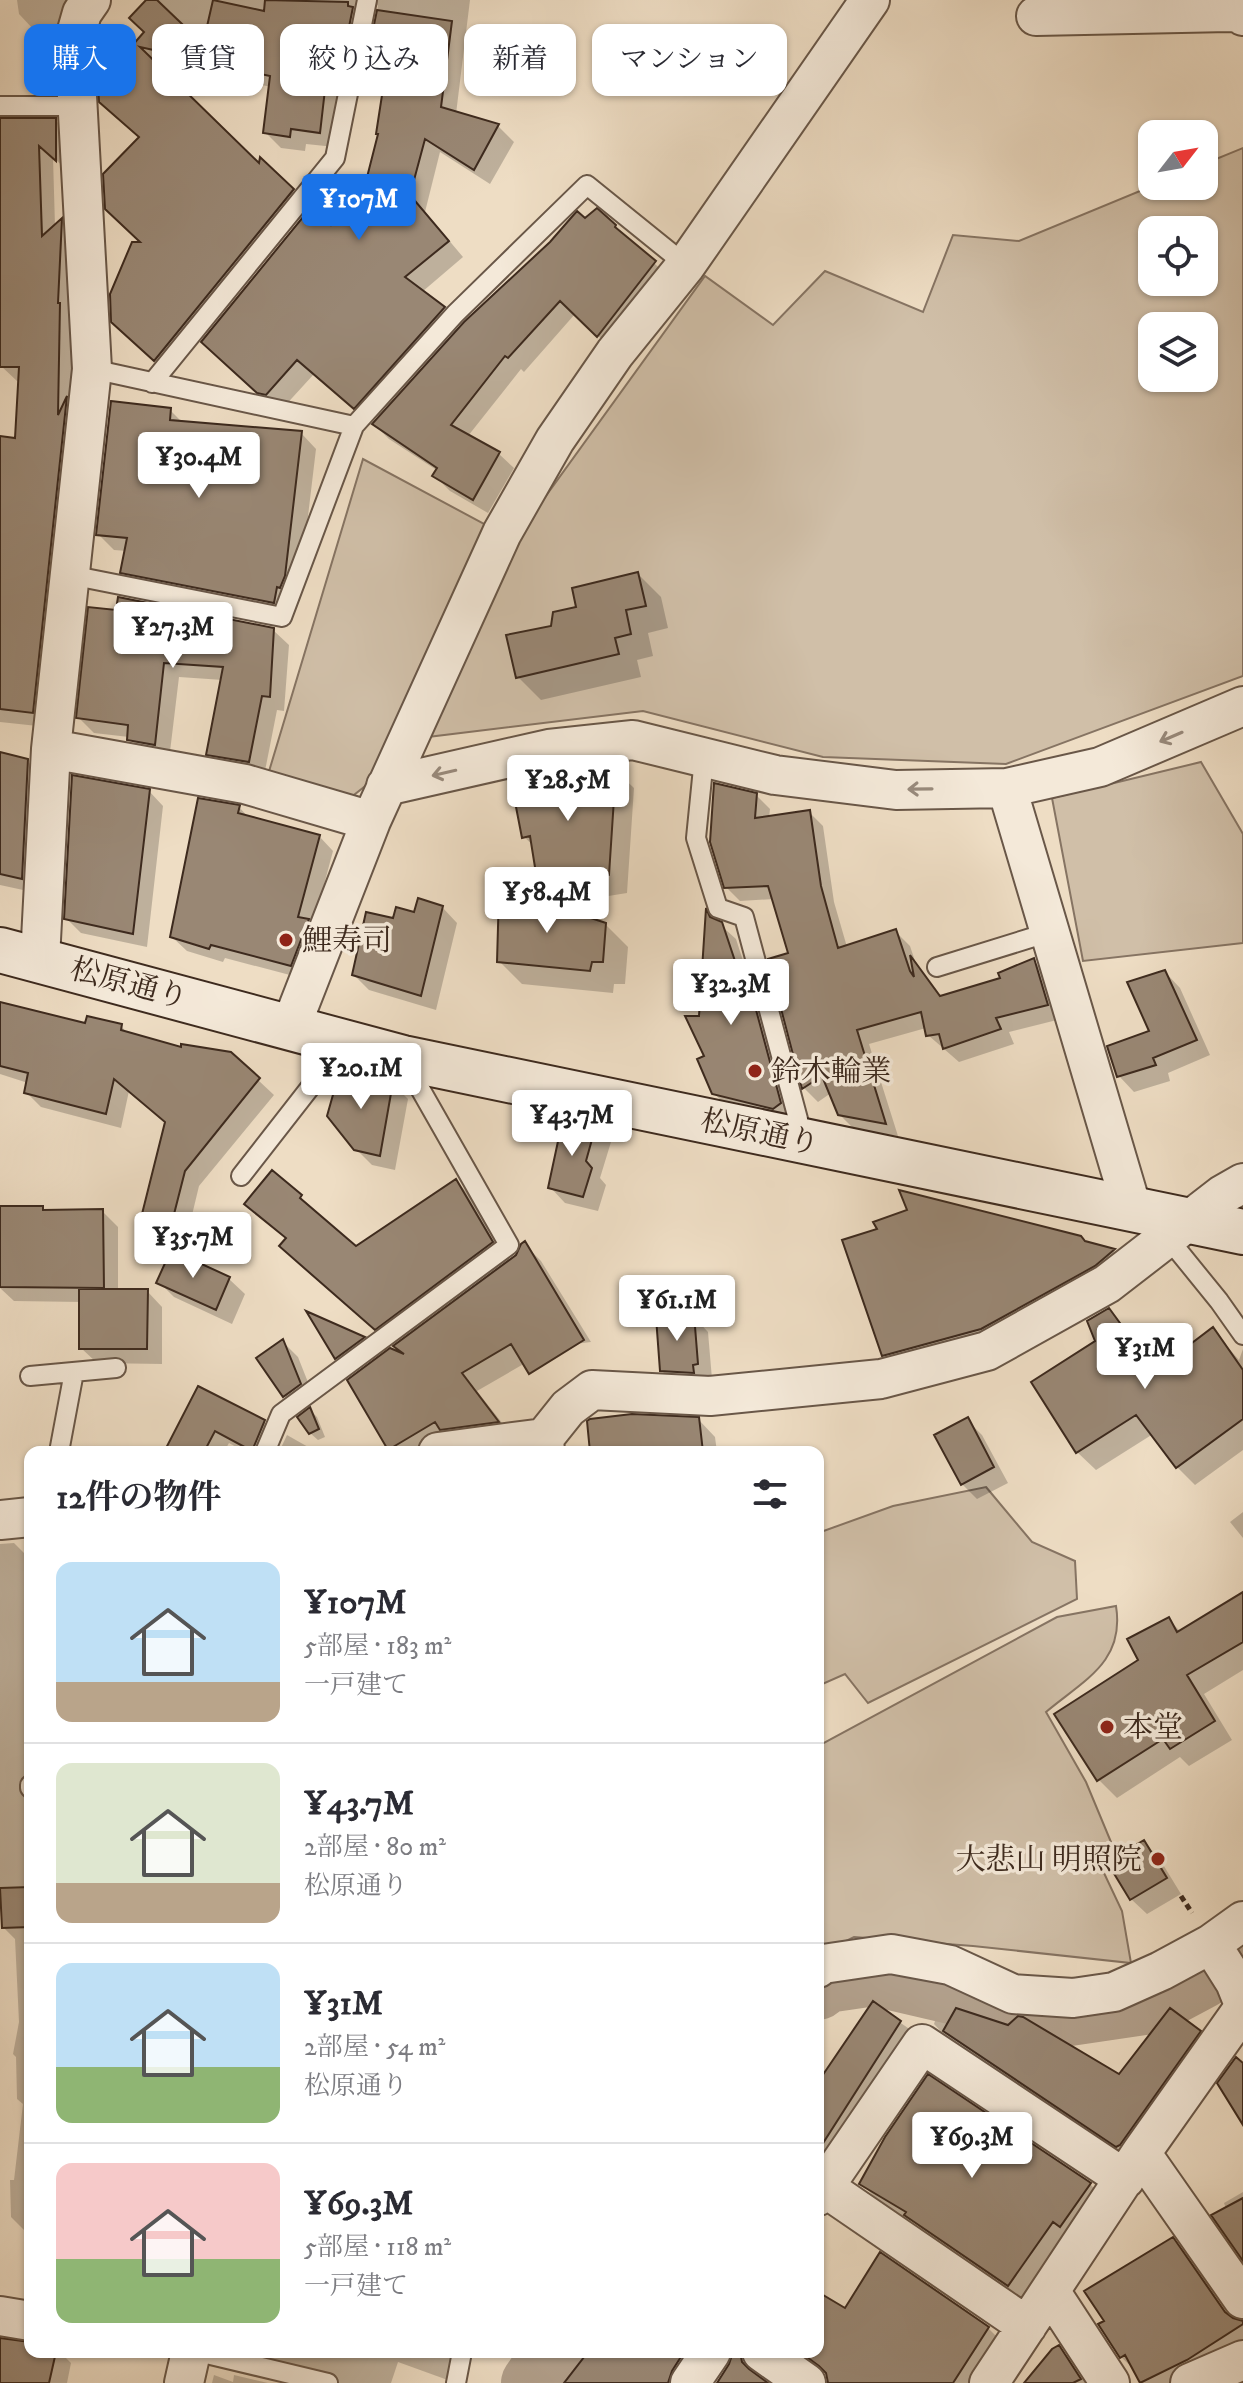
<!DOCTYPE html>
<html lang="ja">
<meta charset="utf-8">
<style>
body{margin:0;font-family:"IM FELL DW Pica","Noto Serif JP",serif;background:#f7f7f7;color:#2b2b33;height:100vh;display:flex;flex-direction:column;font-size:30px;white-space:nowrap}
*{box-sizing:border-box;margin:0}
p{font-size:26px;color:#7c7c81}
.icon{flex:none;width:44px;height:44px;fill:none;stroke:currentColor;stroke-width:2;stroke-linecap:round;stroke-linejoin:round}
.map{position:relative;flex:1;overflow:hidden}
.side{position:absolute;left:24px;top:1446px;width:800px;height:912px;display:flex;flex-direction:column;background:#fff;border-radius:16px;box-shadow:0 2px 6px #0004}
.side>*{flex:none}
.guide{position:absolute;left:24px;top:24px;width:800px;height:72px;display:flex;gap:16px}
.needle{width:52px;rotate:59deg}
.controls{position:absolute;left:1138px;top:120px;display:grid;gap:16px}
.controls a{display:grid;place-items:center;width:80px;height:80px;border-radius:16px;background:#fff;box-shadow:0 2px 6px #0004;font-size:40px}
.price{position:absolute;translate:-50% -68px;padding:0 18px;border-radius:8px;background:#fff;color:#222;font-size:26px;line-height:52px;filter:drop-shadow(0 2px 4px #0008)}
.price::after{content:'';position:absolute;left:50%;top:48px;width:24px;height:18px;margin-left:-12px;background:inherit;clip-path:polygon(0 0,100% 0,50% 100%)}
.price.active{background:#1a73e8;color:#fff}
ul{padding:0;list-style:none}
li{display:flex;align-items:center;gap:24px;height:200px;padding:0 32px}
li+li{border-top:2px solid #e1e1e2}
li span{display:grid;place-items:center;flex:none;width:224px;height:160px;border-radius:16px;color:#555}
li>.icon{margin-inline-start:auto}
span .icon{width:96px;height:96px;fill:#fffc;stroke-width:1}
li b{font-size:34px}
h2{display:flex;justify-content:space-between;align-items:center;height:96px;padding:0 32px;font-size:34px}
.tag{padding:0 28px;border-radius:16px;background:#fff;box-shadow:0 2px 6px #0004;font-size:28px;line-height:72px}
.tag.active{background:#1a73e8;color:#fff}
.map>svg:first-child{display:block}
</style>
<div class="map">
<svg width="1243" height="2383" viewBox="0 0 1243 2383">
<rect width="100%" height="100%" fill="#eeddc4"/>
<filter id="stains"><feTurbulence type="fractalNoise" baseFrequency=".0025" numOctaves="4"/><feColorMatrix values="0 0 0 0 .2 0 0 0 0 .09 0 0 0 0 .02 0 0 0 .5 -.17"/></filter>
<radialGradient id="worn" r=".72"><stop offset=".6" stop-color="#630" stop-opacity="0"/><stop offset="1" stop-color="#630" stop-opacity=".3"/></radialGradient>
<path fill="#d0bfa8" stroke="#867463" stroke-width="2" fill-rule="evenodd" d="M1243,148v528l-237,88 -183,-7 -180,-46 -215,26 -87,68 -74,-27 96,-319 151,81 191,-264 68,49 52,-54 98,41 30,-77 66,6 133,-55h52v-22zM1152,230h52v52h-52zM1152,326h52v52h-52z
M1201,762l42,72v109l-160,18 -31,-163z
M986,1487l46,55 43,19 2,38 -209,104 -23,-29 -27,12v-153l75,-27z
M1116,1606c9,56 -32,74 -70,106l40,70 25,60 -16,12 27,57 9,52 -158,-17 -119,-9 -36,18v-209l239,-129z"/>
<path fill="#0003" d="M17,0h75l-25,26 -33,4 -15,-16z
M149,0h321l-14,114 42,12 16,16 -24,42 -50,-32 -15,60 38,45 -41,35 37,32 -89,99 -56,-49 -32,35 -7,-1 -56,-51 112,-129 34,-34 15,-59 7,-71 -16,-16 7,-43 -4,2 -14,55 -15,-1 -10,86 -29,-3 -1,7 -24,-3 -16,-16 6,-45 -120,-27 110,107 1,-6 46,45 -137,169 -41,-38 15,-92 -5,-107 -39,-37 46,-68z
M0,119l55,1 16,15 -1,38 -17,-16 2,69 7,-5 14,14 -3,170 -26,322 -47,-5v-284l17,2 3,-59h-3l-16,-15z
M585,220l30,7 54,50 -56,73 -38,-36 -51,58 -3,-3 -53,67 31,18 15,14 -26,45 -38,-22 -15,-15 3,-5 -49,-32 -15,-15z
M170,410l13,13 118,10 15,16 -17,143 -10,25 -151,-30 -15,-15 4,-21 -13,-1 -16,-16z
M638,574l23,23 7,31 -20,5 5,23 -16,4 4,17 -100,23 -23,-23 35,-50 26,-19z
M118,613l155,17 16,15 -5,66 -7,-1 -13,66 -40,-7 -16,-15 15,-74 -44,-3 -10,83 -25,-5 -15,-18 -35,-4 -15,-15z
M0,754l27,7 16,15 -6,117 -37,-8z
M615,770l19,18 -7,105 -68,11 -19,-19 -6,-39 -10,-9 35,-60z
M149,791l14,15 -16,141 -66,-14 -15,-15z
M756,795l14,14 -1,9 40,-6 14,14 11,76 13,45 49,-15 14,14 6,18 26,34 60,-19 32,-18 14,14 13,44 -52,13 5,12 -55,18 -31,-27 -2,-7 -57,16 29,92 -44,-7 -15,-15 -8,-21 -13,9 -14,-14 -34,-128 20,-6 -16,-55 -34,2 -14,-14z
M239,807l10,11 70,18 14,15 -20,75 -8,53 -80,-21 -2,4 -36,-11 -15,-14z
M442,907l15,16 -21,87 -67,-20 -15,-15 40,-54z
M707,913l29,26 10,31 12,12 36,135 -66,-9 -14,-15 -7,-36z
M605,924l23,23 -3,37h-11l-1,9 -91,-9 -23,-23z
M1165,972l15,16 30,67 -42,18 2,8 -36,11 -15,-16 33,-44z
M0,1003l87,22 34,1 8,9 53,14 48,5 44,41 -75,91 -12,50 -28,-8 -15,-14 23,-91 -38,-32 -8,37 -80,-21 -15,-15 2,-9 -28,-9z
M392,1083l16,16 -13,71 -23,-5 -16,-16z
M595,1127l16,15 -11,36 6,7 -8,26 -33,-8 -15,-16z
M456,1181l19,19 36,61 7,-5 6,-12 17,17 50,81 -58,7 1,9 -57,33 37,47 -73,14h-49l-42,-71 59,-22 -109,-94 -19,-19 6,-6 -40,-37 53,-6 56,51z
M0,1208h42l3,4 57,-1 16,16v64h29l15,16v57l-65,-1 -16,-15v-46l-67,-1 -14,-13z
M1085,1244l29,7 22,22 -230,105 -23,-23z
M229,1279l16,15 -13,30 -58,-27 -15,-15z
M1109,1311l18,18 31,43 55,-42 26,30 4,-11v101l-48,35 -18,-18 -24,-33 -57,36 -19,-18 20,-110z
M311,1315l53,24 14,14 -27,20 -15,-15z
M693,1316l15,16 4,47 -35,7 -15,-15z
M283,1342l15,15 17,43 -15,11 -15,-15 -26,-37z
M310,1410l7,7 8,20 -7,3 -8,-7z
M243,1412l21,10 14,13 -7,17h-26l-16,-9 -5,9h-58z
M698,1419l17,18 2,15h-125z
M967,1420l15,15 26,48 -31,16 -15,-15z
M287,1435l30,17h-38z
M1243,1512v26l-13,-16z
M14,1543l16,16v202h-3l3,59 -2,414 -17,-17 -1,-37h4l9,-76 -6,-5 -1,-42 -3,-3 6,-32 -4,-83 -11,-11 -2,-37 -2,-3v-344z
M1243,1610v60l-39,24 28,46 -43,26 -9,-9 -63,41 -18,-18 -43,-65 84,-54 28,-42 13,13z
M1144,1842l15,16 22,36 -34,20 -16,-15z
M873,2004l35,24 18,18 -108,151v-128l7,5z
M940,2005l69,23 110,49 80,-45 15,15 -82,113 -184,-121 -14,-15z
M862,2184h228l20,21 -81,100 -102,-70 -11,-11 -34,-19z
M1243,2192v65l-19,-54z
M1172,2239l16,15 46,67h9v28l-57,34h-43l-6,-11 -16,-15z
M818,2295l27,16 143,17 18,18 -24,37h-153l-1,-8 -32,-23h22z
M30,2344v8h30l11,11 -4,20h-67v-38z
M1059,2347l15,16 13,20h-60z
M242,2352h227l-13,31 -58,-21 -7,21h-55l-83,-20z
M588,2352h130l-24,31h-128l24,-29z
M734,2352h35l-12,18 2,9 5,4h-45l12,-18z
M214,2375l19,7 1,-7 34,8h-56z"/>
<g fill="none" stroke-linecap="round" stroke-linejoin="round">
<path stroke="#b2a08c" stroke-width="62" d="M818,1989l8,-7 48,-7 150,35 45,5 88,-13 45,-24 41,-29
M532,2383l21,-31"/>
</g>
<path fill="#998774" stroke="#3d2a1e" stroke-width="2" d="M146,0h11l46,44 10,-44 51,11 1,-11 83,2v4l5,1 -8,40 -15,-1 -10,87 -29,-4 -1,8 -27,-4 7,-57 -130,-29 119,116 1,-6 34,32 -140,172 -43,-39 -1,-28 22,-52h8l-35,-33 -2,-35 36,-37 -40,-35 -1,-17 46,-53 -15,-14z
M377,10l75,11 -11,86 58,17 -25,46 -49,-31 -15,56 39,46 -44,36 40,30 -91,102 -57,-49 -31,35 -9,-2 -56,-51 111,-136 19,19 32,-32 15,-59h-2l13,-84 -20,-1z
M0,118h56v43l-17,-15 3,90 20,-18 -4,85h2l-2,112 9,-19 -34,317 -33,-4v-273l15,2 4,-71h-19z
M597,208l19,17 -1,2 41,34 -59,76 -37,-36 -52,57 -3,-2 -54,69 49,27 -27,48 -41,-24 5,-8 -65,-44 92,-102 86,-80 27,-31 8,7z
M111,401l60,7 -1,12 132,11 -17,145 -5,12 -3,-1 -3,16 -154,-30 7,-35 -31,-3z
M638,572l8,34 -20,4 5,24 -16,4 4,16 -103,24 -10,-43 45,-9 2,-14 23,-5 -4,-19z
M118,597l156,31 -4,69 -8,-1 -13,66 -43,-7 17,-88 -59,-4 -9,82 -28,-5 1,-15 -52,-7 12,-111 28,3z
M0,752l28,7 -6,120 -22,-5z
M616,768l-7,107 -71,11 -8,-50 -8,2 -11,-57 46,-9 1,3z
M72,775l78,14 -17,145 -69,-15z
M714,783l43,10 -2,25 55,-8 11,76 17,62 58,-19 14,42 4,6 -4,-22 30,41 60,-18 -2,-5 36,-15 14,47 -52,13 5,11 -58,20 -4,-15 -13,2 -5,-24 -64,18 29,94 -48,-9 -16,-39 -20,13 -34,-130 20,-6 -20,-67 -44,2 -14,-46z
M198,798l42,7 -2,8 82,22 -22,82 11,2 -18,47 -80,-21 -2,4 -39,-12z
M499,892l19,2 88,29 -3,39h-11l-2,9 -93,-9z
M418,898l25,8 -22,90 -69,-21 14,-63 27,6 3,-11 18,5z
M706,908l4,9 12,5 15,45 7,-2 37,138 -8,6 -61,-15 -15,-35 7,-3 -19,-40h14z
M1165,970l32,70 -44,18 3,7 -39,12 -10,-31 42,-15 -22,-49z
M0,1002l85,21 2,-7 35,8 -1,6 60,17v-3l50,8 29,26 -75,93 -13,51 -30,-8 23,-92 -51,-43 -8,35 -82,-21 4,-20 -28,-7z
M340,1070l53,12 -13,74 -26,-6 -27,-34z
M563,1118l33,7 -10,36 6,7 -9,29 -35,-9z
M272,1170l30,25 -2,3 56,48 100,-67 37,63 -118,88 -96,-84 7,-8 -42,-34z
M899,1190l182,46 4,5 30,8 -20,17 -114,63 -99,27 -40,-116 35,-11 -4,-7 34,-12z
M0,1206h43v4l60,-1 1,79 -104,-1z
M525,1241l59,99 -55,34 -18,-30 -49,29 37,49 -59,8 -5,-8 -47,28 -41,-70 43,-32 14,6 -11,-8 123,-91 5,-11z
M171,1250l59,27 -14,33 -60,-27z
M79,1289h69l-1,60h-68z
M1109,1308l46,63 58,-44 30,43v49l-67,49 -40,-53 -60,38 -45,-71 64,-41 -8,-20z
M306,1311l59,26 -30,22z
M694,1314l4,50 -5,1 1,8 -34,-2 -4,-54z
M283,1339l18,45 -18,13 -27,-39z
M198,1386l67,34 -13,31 -37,-20 -11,21h-40z
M310,1407l9,22 -10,5 -12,-17z
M632,1414l67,3 4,35h-113l-3,-31 3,-2z
M968,1417l26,50 -33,18 -27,-50z
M1243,1592v50l-56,33 28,46 -45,28 -7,-10 -66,42 -43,-67 84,-54 -11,-21 42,-22 8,15z
M1144,1840l23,38 -37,22 -23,-38z
M30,1887v40l-28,1 -2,-40z
M873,2001l28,20 -83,130v-69z
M956,2008l52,17 10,-9 5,1 96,57 51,-66 31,23 -81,114 -4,2 -173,-116z
M1236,2057l7,6v62l-26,-42z
M928,2074l163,109 -31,44 -7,-5 -45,64 -104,-71 2,-3 -47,-28 26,-47z
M1243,2198v63l-32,-46z
M1173,2237l52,75 8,6 10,3v3l-56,36 -47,23 -15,-28 -5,3 -22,-34 6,-3 -20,-30z
M880,2252l109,75 -36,56h-125l-2,-10 -7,-7 -19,-14h18v-60l27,16z
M0,2338l30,4v10h26l-7,31h-49z
M1059,2345l22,34 -8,4h-49l28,-34z
M588,2352h96l-12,19 -4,12h-104z
M733,2352h7l2,10 7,7 19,14h-51l12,-19z"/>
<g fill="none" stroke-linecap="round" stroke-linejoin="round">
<g stroke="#695748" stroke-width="22">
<path id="lane" d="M0,106h76
M92,369l262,57 101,-112 132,-129 99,80
M152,383l183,-225 32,-158
M70,575l212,42 72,-191
M704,758l-8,80 22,70 26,9 54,202
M937,967l113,-35
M241,1176l103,-132
M1167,1237l52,64 24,34
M30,1376l86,-8
M59,1452l15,-80
M265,1452l16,-38 228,-169 -103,-181
M30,1788v-3
M198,2352l130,31
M456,2383l6,-31"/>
</g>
<g stroke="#695748" stroke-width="42">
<path id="street" d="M1036,16l193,-4 13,1 1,3
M51,749l194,35 126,37
M386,786l163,-37 84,-9 142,35 121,15 111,-2 93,-21 143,-61
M1007,788l125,421
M40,959l11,-210 41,-380 -18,-328 8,-28 9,-13
M291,1026l80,-205 131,-288 53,-93 60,-87 71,-88 184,-265
M438,1452l106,-14
M545,1452l-1,-14 24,-30 24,-18 118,6 171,-17 106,-28 120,-67 115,-89 21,-12
M0,1520l30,-3
M1211,1944l24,38 8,20
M818,1968l5,-4 68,-10 59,11 63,29 60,4 41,-6 47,-21 50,-27 32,-23
M1141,2153l102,146
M824,2187l203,139
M818,2196l104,-152 203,135
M1050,2291l60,92
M0,2316l30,5
M762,2352l44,31
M184,2383l7,-31
M690,2383l21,-31
M989,2383l152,-230 102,-144
M1190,2383l53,-23"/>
</g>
<g stroke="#3d2a1e" stroke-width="48">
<path id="secondary" d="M0,950l403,108 840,174"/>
</g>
<path stroke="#3d2a1e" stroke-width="5" stroke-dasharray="6 4" stroke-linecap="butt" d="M1181,1896l11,17"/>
<use href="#lane" stroke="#f4e9d9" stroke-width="18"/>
<use href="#street" stroke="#f4e9d9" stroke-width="38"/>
<use href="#secondary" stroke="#f4e9d9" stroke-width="44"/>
</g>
<defs><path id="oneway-shaft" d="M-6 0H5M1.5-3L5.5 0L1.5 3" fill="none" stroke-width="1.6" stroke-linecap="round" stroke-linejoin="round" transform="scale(2)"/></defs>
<g stroke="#988a7c">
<use href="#oneway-shaft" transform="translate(1171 737) rotate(157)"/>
<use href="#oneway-shaft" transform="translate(444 773) rotate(167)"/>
<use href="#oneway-shaft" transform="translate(920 789) rotate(179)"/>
</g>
<g fill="#8f2418" stroke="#f4e9d9" stroke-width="3">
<circle cx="286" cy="940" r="8"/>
<circle cx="755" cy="1071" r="8"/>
<circle cx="1107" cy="1727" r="8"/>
<circle cx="1158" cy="1859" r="8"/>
</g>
<g text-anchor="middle" stroke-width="7" stroke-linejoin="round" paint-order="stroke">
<g font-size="30" fill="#3d2a1e" stroke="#f4e9d9" text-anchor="start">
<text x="302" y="950">鯉寿司</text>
<text x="771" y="1081">鈴木輪業</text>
<text x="1123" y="1737">本堂</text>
<text x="1142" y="1869" text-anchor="end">大悲山 明照院</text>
</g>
<g font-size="30" fill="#3d2a1e" stroke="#f4e9d9">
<text transform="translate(129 983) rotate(15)" y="10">松原通り</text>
<text transform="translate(760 1132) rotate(12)" y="10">松原通り</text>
</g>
</g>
<rect width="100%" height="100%" filter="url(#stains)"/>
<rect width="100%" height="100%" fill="url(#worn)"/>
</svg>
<div class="controls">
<a><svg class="needle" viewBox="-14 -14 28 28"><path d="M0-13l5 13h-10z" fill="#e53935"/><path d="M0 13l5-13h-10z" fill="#7c7c81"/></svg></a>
<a><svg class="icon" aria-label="locate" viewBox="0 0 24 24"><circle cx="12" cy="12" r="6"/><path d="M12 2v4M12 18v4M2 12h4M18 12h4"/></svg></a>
<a><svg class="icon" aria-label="layers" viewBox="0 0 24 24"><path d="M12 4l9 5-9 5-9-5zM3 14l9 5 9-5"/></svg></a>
</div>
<b class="price active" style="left:359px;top:242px">¥107M</b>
<b class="price" style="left:199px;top:500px">¥30.4M</b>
<b class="price" style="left:173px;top:670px">¥27.3M</b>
<b class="price" style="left:568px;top:823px">¥28.5M</b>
<b class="price" style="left:547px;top:935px">¥58.4M</b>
<b class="price" style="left:731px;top:1027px">¥32.3M</b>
<b class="price" style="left:361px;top:1111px">¥20.1M</b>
<b class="price" style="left:572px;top:1158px">¥43.7M</b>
<b class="price" style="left:193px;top:1280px">¥35.7M</b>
<b class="price" style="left:677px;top:1343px">¥61.1M</b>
<b class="price" style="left:1145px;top:1391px">¥31M</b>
<b class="price" style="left:972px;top:2180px">¥69.3M</b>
<div class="guide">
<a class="tag active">購入</a>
<a class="tag">賃貸</a>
<a class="tag">絞り込み</a>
<a class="tag">新着</a>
<a class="tag">マンション</a>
</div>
<section class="side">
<h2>12件の物件<svg class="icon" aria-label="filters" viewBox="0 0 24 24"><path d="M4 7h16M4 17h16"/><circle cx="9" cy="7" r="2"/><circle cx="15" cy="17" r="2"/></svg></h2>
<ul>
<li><span style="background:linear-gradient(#bfe0f5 75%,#b9a48a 0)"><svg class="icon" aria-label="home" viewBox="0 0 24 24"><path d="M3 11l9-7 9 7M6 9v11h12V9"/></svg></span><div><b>¥107M</b><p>5部屋 · 183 m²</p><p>一戸建て</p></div></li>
<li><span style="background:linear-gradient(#dfe7d0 75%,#b9a48a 0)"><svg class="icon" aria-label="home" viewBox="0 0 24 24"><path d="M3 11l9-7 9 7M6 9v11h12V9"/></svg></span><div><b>¥43.7M</b><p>2部屋 · 80 m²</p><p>松原通り</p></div></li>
<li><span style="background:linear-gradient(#bfe0f5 65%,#8fb573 0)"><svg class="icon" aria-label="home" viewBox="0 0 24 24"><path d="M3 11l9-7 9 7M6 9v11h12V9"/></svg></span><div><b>¥31M</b><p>2部屋 · 54 m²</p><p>松原通り</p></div></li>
<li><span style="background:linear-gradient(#f6c9c9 60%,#8fb573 0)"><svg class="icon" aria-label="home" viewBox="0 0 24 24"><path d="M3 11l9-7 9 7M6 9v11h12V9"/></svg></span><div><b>¥69.3M</b><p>5部屋 · 118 m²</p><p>一戸建て</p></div></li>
</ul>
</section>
</div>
